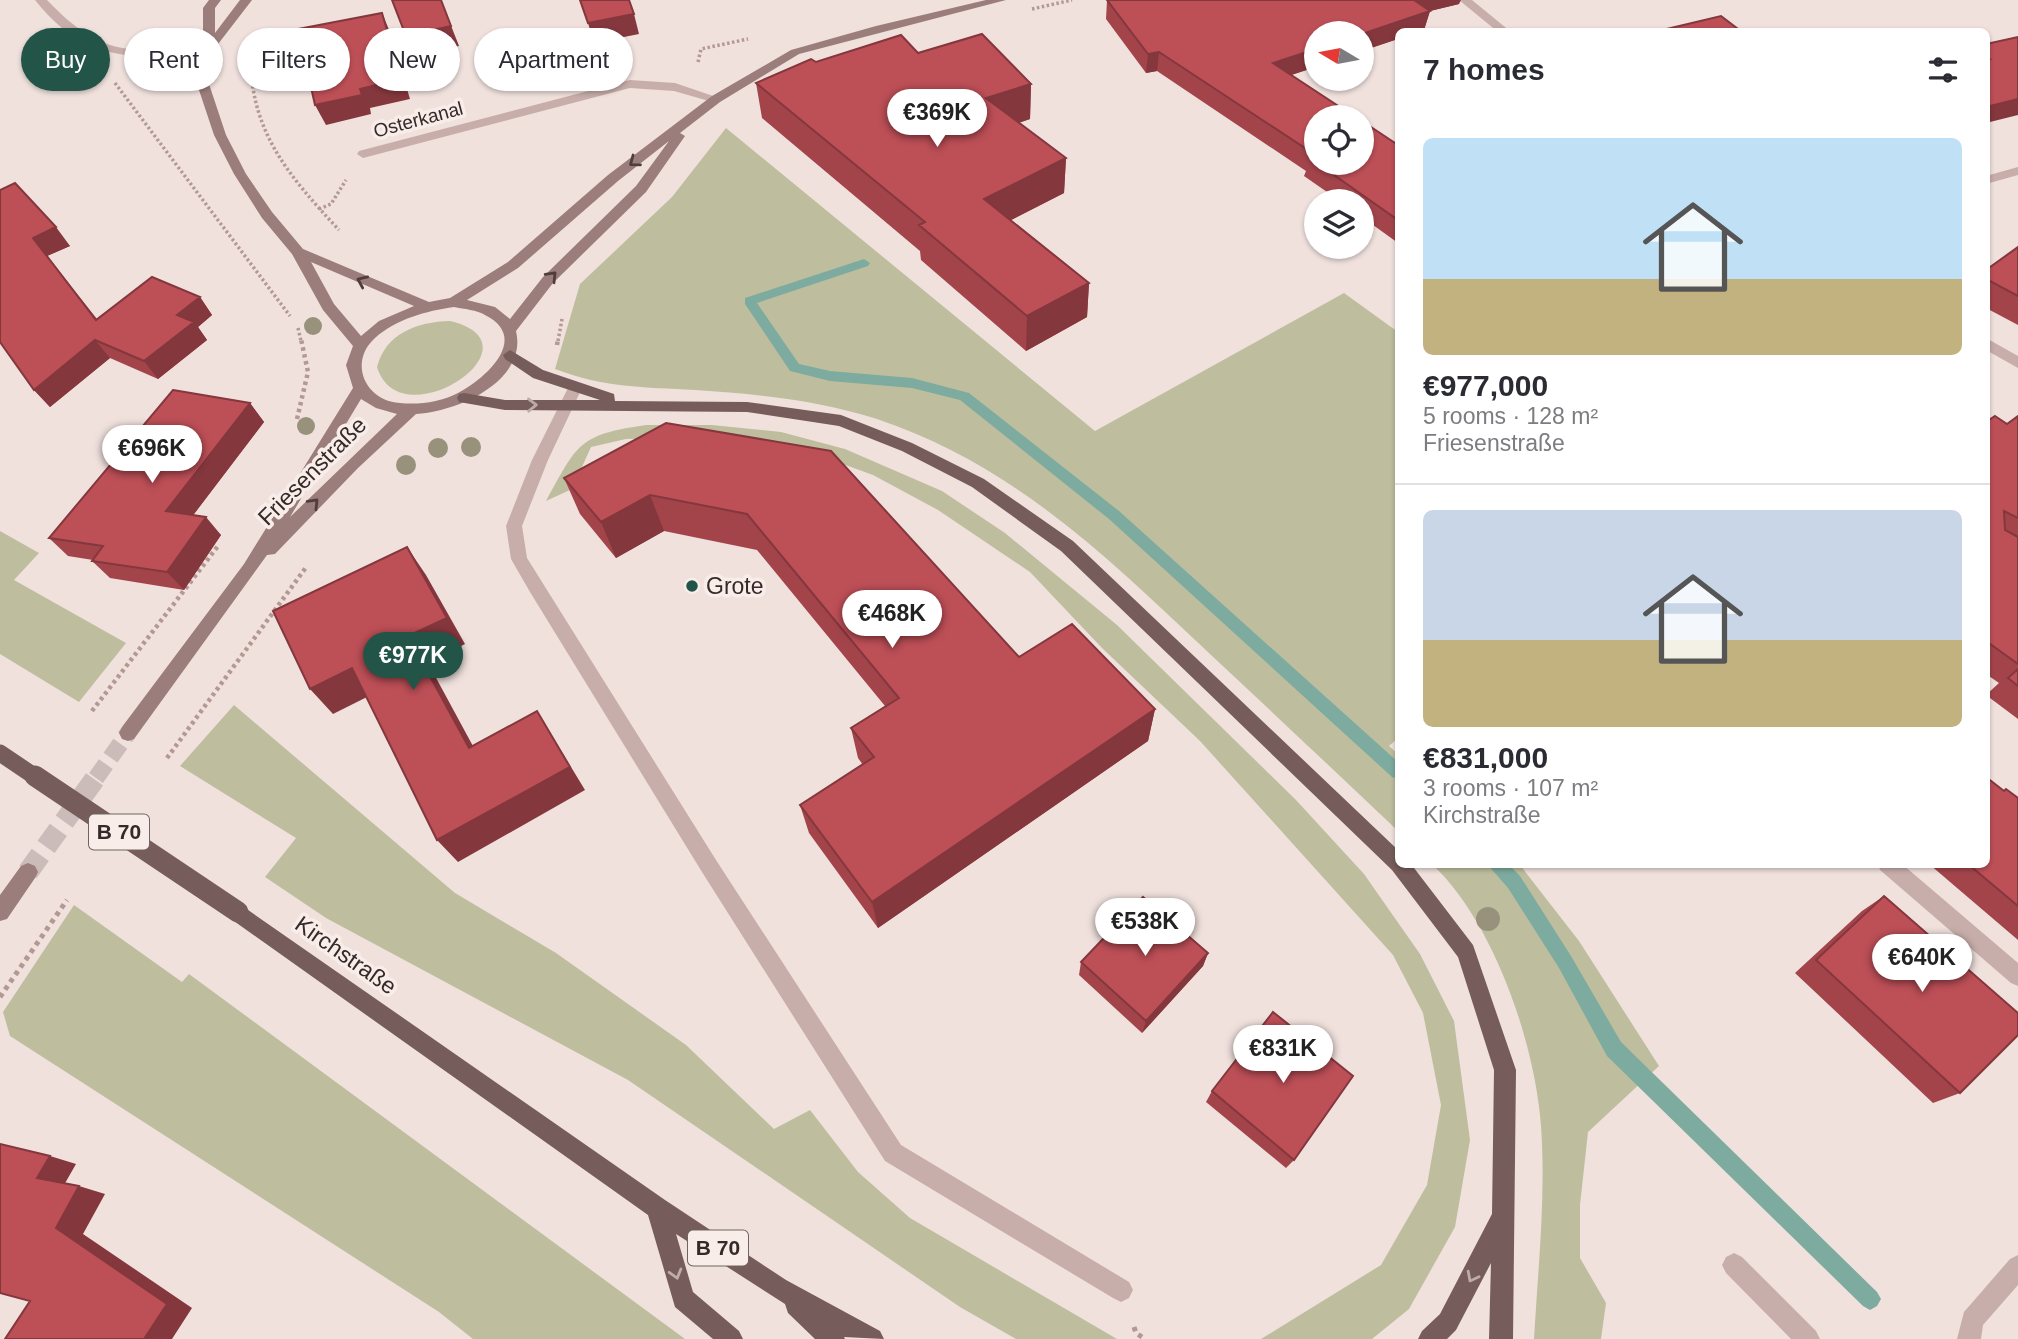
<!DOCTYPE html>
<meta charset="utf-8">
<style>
body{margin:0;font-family:Helvetica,sans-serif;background:#f7f7f7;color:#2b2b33;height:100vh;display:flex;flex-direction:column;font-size:26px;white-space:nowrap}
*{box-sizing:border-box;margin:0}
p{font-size:23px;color:#7c7c81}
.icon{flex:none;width:38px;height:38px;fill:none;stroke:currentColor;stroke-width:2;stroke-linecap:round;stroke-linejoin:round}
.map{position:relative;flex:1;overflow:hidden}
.side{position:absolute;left:1395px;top:28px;width:595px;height:840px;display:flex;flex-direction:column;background:#fff;border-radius:10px;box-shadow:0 2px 5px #0004}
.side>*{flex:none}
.guide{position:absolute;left:21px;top:28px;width:665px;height:63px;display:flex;gap:14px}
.needle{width:46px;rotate:280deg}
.buttons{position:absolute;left:1304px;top:21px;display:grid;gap:14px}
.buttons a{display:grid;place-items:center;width:70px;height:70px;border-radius:50%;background:#fff;box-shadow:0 2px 5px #0004;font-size:35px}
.price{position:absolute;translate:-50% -60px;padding:0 16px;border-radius:24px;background:#fff;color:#222;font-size:23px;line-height:46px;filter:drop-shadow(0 2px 4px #0008)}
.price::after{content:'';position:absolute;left:50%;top:42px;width:21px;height:16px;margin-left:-10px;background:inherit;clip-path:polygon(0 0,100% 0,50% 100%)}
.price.current{background:#225448;color:#fff}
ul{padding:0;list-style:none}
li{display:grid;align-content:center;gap:14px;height:371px;padding:0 28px}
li+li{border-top:2px solid #e1e1e2}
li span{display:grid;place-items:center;height:217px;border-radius:10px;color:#555}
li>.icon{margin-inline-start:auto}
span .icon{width:126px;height:126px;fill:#fffc;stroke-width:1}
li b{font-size:30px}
h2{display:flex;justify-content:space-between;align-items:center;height:84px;padding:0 28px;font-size:30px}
.tag{padding:0 24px;border-radius:32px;background:#fff;box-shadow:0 2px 5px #0004;font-size:24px;line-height:63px}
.tag.current{background:#225448;color:#fff}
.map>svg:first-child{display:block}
</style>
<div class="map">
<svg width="2018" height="1339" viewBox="0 0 2018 1339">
<rect width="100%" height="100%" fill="#f0e1dd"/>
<path fill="#bebe9e" d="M726,128l369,303 249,-138 54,39v406l-9,8 9,8v77c-62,-59 -125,-118 -188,-177 -103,-97 -196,-189 -333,-235 -60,-19 -120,-25 -182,-29 -52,-3 -90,-2 -140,-21l25,-85 92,-87z
M450,321c97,23 -50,121 -73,46 9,-34 40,-45 73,-46z
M646,425h66l69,7 64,17 97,42 63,42 112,92 179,175 68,74 56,80 34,67 16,119 -15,87 -46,82 -37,30h-111l120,-74 46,-80 14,-80 -18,-92 -30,-58 -193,-214 -98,-93 -72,-76 -92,-62 -65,-35 -66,-24 -139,-13 -42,1 -35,8 -19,42 -26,12c32,-57 31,-66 100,-76z
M0,531l39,22 -25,27 112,63 -47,59 -79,-48z
M234,705l221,188 101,60 130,92 88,84 36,-19 48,62 52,46 207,121h-101l-56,-32 -332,-227 -302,-162 -61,-41 31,-39 -116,-72z
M1433,865h87l59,76 80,125 -71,66 -8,73v53l26,45 -5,36h-67c4,-71 12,-142 7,-213 -6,-83 -47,-203 -108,-261z
M74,905l108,77 7,-8 496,365h-212l-34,-27 -429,-276 -7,-24z"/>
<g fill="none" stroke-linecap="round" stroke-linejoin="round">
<path fill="#7eab9f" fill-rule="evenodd" d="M864,259l6,4 -2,3 -111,37 42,61 31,7 82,7 57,15 150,118 279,251v17l-6,-2 -283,-258 -149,-119 -48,-12 -82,-7 -40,-10 -45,-67v-6z
M1487,864h21l12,12 51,80 50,86 256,250 4,7 -4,7 -7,4 -7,-4 -256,-250 -48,-88 -51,-80z"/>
<path stroke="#cbbcb9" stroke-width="17" stroke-dasharray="17 8" stroke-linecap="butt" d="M96,778l32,-45"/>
<path stroke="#cbbcb9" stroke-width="21" stroke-dasharray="21 10" stroke-linecap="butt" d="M28,872l69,-96"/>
<path stroke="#b39894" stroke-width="3.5" stroke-dasharray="2.5 2.5" stroke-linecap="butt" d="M1032,9l40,-9
M251,51c-3,78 37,124 88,179
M698,62l3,-13 47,-10
M115,83l175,233
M319,209l12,-5 15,-24
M298,328l3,13
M558,341l4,-22"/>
<path stroke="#b39894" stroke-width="4.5" stroke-dasharray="3.5 3.5" stroke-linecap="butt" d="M557,345l1,-6
M297,419l11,-47 -7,-33
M92,711l126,-165
M167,758l140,-192"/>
<path stroke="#b39894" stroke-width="5" stroke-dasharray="4.5 4.5" stroke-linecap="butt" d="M0,997l67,-97
M1134,1327l2,6 9,6"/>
<path fill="#c8aeaa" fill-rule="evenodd" d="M630,80l45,3 47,16 -6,4 -42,-12 -44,-3 -267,70 -6,-4 2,-3z
M575,383l7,5 -34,72 -26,66 5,32 189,302 185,285 228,137 4,8 -4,8 -8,4 -8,-4 -228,-137 -183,-289 -172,-280 -19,-33 -5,-33 26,-66 36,-72z
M1878,864h24l116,99v23l-7,-3 -131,-113z
M1734,1253l8,4 74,74 4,8h-29l-65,-66 -4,-8 4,-8z"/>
<path fill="#c8aeaa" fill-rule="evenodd" d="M35,0h12c56,59 86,53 162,45l6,3 -6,3c-74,9 -123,13 -174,-51z
M1459,0h13l39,32h-13z
M2018,167v8l-32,9v-8z
M1986,338l32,18v12l-32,-18z
M2018,1255v30l-35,40 -2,14h-24l7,-27 46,-53z"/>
<path fill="#9b7d7b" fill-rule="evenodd" d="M209,0h12l-6,8v25l25,-33h12l-37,48 -6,36 17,51 20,39 26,38 31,37 126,53 21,-4 58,-36 100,-87 104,-79 79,-46 85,-24 110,-26h20l-207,54 -79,48 -40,31 5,3 -39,56 -93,91 -37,48c12,50 -59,81 -100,83l-58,54 -83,86 -8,1 -133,184 -6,2 -6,-2 -3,-6 3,-6 122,-163 109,-176 -7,-23 7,-19 -30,-36 -31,-56 -30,-36 -28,-44 -20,-39 -17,-51 6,-36v-40zM669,141l-33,45 -93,91 -33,42 -15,-12 -28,-7 51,-32 100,-87zM311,262l103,44 -35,15 -18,15 -27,-32zM454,307c10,2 23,3 31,8 46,23 0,64 -27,78 -17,9 -39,12 -58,10 -35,-2 -52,-41 -25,-65 21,-19 51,-27 79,-31zM361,399l15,9 21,6 -107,103z
M28,863l7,3 3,6 -3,6 -28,41 -7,2v-26l21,-29z"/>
<path fill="#765c5b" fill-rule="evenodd" d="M510,350l33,20 71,24 1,7 132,1 94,13 71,28 72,36 89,62 325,309v14h13l62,81 43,125 -3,269h-24l2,-76 -35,67 -9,9h-29l4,-8 18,-17 52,-100 2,-144 -36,-113 -66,-87 -331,-319 -89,-64 -70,-36 -63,-25 -92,-14 -242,-2 -46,-8 -2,-4 2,-4 5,-1 41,7h95l-67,-22 -28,-19 -2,-4z
M238,903l427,297 121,80 94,51 4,8 -40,-2 1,2h-30l-27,-26 -3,-9 -109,-70 17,58 46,39 4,8h-30l-38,-32 -27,-92 -417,-296 -3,-7 3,-7z"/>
<path stroke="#765c5b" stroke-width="17" d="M0,753l37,25"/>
<path stroke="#765c5b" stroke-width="21" d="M35,776l203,136"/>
</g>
<g fill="#98927d">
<circle cx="313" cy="326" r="9"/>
<circle cx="306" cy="426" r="9"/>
<circle cx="471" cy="447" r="10"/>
<circle cx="438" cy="448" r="10"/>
<circle cx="406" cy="465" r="10"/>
<circle cx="1488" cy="919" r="12"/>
</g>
<path fill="#a3444b" d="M1107,0l352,4 -29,7 -6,19 -133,45 25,42v46h46l36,-18v98l-36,-26v-16h-22l-36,-25 2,-5 -149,-100 -11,2 -40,-54z
M918,53l113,31 -1,35 -11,4 47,35 -2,35 -53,27 78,63 -2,34 -61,34 -105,-91 -1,-9 -158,-133 -6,-35 60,-21z
M0,190l70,56 -23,10 50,63 103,-22 12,18 -14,12 9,13 -49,39 -48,-21 -60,49 -16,-17z
M2018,247v78l-32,-17v-38z
M250,403l14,19 -71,93 28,20 -37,55 -74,-12 -18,-17 1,-1 -25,-4 -19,-18z
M2018,416v303l-32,-24 13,-12 -13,-9v-252l21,2z
M666,423l353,234 136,52 -7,32 -270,187 -69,-95 -9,-28 63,-40 -5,-7 -7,-30 34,-22 -128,-156 -93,-19 -48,27 -36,-44 -16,-36z
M2004,790l14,8v142l-89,-76h57z
M1884,896l76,197 -27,10 -138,-130 67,-62z
M1208,953l-5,13 -61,67 -63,-58 2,-13z
M1212,1091l82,69 -8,8 -80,-66z"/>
<path fill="#84373d" d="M441,0l18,46 -44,10 -9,-20z
M1412,0h49l-2,4 -29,7 -6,19 -4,2h-22v7l-36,12v-17z
M382,13l8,19 20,67 -40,9 1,6 -45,11 -11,-20 45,-16z
M634,14l5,20 -45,9 -6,-20z
M1316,49v18l-46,15 3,-19z
M1159,52l-2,19 -11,2 2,-19z
M1031,84l-1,35 -43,14 -1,-35z
M2018,99v16l-32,8v-16z
M1066,158l-2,35 -80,41v-35z
M56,227l14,19 -23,10 -14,-18z
M1089,283l-2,34 -61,34 1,-35z
M200,297l12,18 -14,12 9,13 -49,39 -14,-18 33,-46z
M95,340l15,18 -60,49 -16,-17z
M250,403l14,19 -82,108 -16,-19z
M650,495l14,36 -48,27 -15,-36z
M206,517l15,18 -37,55 -17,-18z
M407,547l19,28 39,69 -37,19 59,109 -18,-24 -61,-112z
M352,668l21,26 -40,20 -23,-25z
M1155,709l-7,32 -270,187 -6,-26z
M537,711l48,79 -127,72 -21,-22z
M1208,953l-5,13 -61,67 4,-12z
M50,1156l26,8 -12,21 -27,-7z
M79,1186l26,8 -22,40 109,74 -20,31h-28l-88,-111z"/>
<path fill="#bd4f57" stroke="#84373d" stroke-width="2" d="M392,0h49l10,26 -45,10z
M580,0h49l5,14 -46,9z
M1107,0h307l16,11 -68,23 -46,-1v16l-43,14 82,54h-39v45l-7,-5 5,-3 -155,-102 -11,2z
M382,13l19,66 -41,10 2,6 -47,10 -17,-76z
M1721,16l21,16h-88z
M982,34l49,50 -45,14 80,60 -82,41 105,84 -62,33 -108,-91 6,-3 -169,-139 55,-24 5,3 85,-27 17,18z
M2018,37v62l-32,8v-47l4,-1 -4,-3v-12z
M1362,121l36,24v75l-81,-57h45z
M15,183l41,44 -23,11 63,82 56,-43 48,20 -23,18 17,7 -50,39 -49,-21 -61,50 -34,-48v-152z
M2018,247v49l-32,-17v-9z
M173,390l77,13 -84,108 40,6 -39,55 -75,-11 11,-15 -54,-8z
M1995,416l12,8 11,-8v102l-14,-7 1,19 13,7v127l-32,-23v-219z
M666,423l165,28 188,206 53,-33 83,85 -283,193 -72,-97 74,-48 -23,-29 48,-30 -152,-184 -97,-19 -49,27 -37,-44z
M407,547l40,71 -39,18 61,112 68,-37 33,56 -133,73 -85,-172 -42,21 -37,-78z
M2018,669v17l-10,-8z
M1986,777l18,14 2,-2 12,9v108l-50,-42h18z
M1884,896l134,117v22l-58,58 -144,-133z
M1143,897l65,56 -62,68 -65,-59z
M1273,1012l80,64 -59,84 -82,-69z
M0,1144l50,12 -13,22 42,8 -23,42 111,76 -23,35h-139l25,-38 -30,-8z"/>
<defs><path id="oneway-chevron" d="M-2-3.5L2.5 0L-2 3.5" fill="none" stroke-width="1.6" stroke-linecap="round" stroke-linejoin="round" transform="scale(1.75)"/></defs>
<g stroke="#4f3e3e">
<use href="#oneway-chevron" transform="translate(634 162) rotate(143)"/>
<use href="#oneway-chevron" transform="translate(552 276) rotate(-46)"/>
<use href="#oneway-chevron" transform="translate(362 281) rotate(-156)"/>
<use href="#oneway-chevron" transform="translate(314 503) rotate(-46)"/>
</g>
<g stroke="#beaca9">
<use href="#oneway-chevron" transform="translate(532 405) rotate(-1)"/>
<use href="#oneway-chevron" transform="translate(676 1274) rotate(74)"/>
<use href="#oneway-chevron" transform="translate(1472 1277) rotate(117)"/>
</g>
<circle fill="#225448" stroke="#f8ede9" stroke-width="2.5" cx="692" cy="586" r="7"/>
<g text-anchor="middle" stroke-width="7" stroke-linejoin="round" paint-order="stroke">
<g font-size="19" fill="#362929" stroke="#f8ede9">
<text transform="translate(418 119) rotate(-15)" y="7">Osterkanal</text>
</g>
<g fill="#f8ede9" stroke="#706463" stroke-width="2">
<rect x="89" y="814.5" width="60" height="35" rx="5"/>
<rect x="688" y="1230.5" width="60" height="35" rx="5"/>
</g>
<g font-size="21" font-weight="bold" fill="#362929">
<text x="119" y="839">B 70</text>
<text x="718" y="1255">B 70</text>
</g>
<g font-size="23" fill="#362929" stroke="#f8ede9">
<text transform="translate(312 471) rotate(-45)" y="8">Friesenstraße</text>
<text transform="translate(346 955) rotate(35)" y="8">Kirchstraße</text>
</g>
<g font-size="23" fill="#362929" stroke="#f8ede9" text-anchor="start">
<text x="706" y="594">Grote</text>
</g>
</g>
</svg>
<div class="buttons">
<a><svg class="needle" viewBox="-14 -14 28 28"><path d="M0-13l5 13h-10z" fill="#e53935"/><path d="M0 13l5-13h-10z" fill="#7c7c81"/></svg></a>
<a><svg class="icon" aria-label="locate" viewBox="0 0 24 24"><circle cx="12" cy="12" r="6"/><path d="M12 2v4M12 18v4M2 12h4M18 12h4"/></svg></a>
<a><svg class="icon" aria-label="layers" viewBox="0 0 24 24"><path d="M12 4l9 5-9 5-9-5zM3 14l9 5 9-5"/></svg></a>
</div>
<b class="price" style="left:937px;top:149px">€369K</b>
<b class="price" style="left:152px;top:485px">€696K</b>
<b class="price" style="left:892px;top:650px">€468K</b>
<b class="price current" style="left:413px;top:692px">€977K</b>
<b class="price" style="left:1145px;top:958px">€538K</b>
<b class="price" style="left:1922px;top:994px">€640K</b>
<b class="price" style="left:1283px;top:1085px">€831K</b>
<div class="guide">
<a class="tag current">Buy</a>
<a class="tag">Rent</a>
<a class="tag">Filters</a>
<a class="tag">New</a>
<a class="tag">Apartment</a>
</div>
<section class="side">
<h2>7 homes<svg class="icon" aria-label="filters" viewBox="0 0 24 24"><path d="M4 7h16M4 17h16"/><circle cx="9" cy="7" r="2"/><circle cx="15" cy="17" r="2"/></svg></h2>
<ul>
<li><span style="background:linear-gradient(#bfe0f5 65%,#c2b280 0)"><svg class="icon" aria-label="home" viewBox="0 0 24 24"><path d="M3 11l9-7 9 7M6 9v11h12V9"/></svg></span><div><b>€977,000</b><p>5 rooms · 128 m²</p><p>Friesenstraße</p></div></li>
<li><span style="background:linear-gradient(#c9d6e8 60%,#c2b280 0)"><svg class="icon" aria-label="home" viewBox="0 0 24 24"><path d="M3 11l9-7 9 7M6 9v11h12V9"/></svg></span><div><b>€831,000</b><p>3 rooms · 107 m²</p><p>Kirchstraße</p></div></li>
</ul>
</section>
</div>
